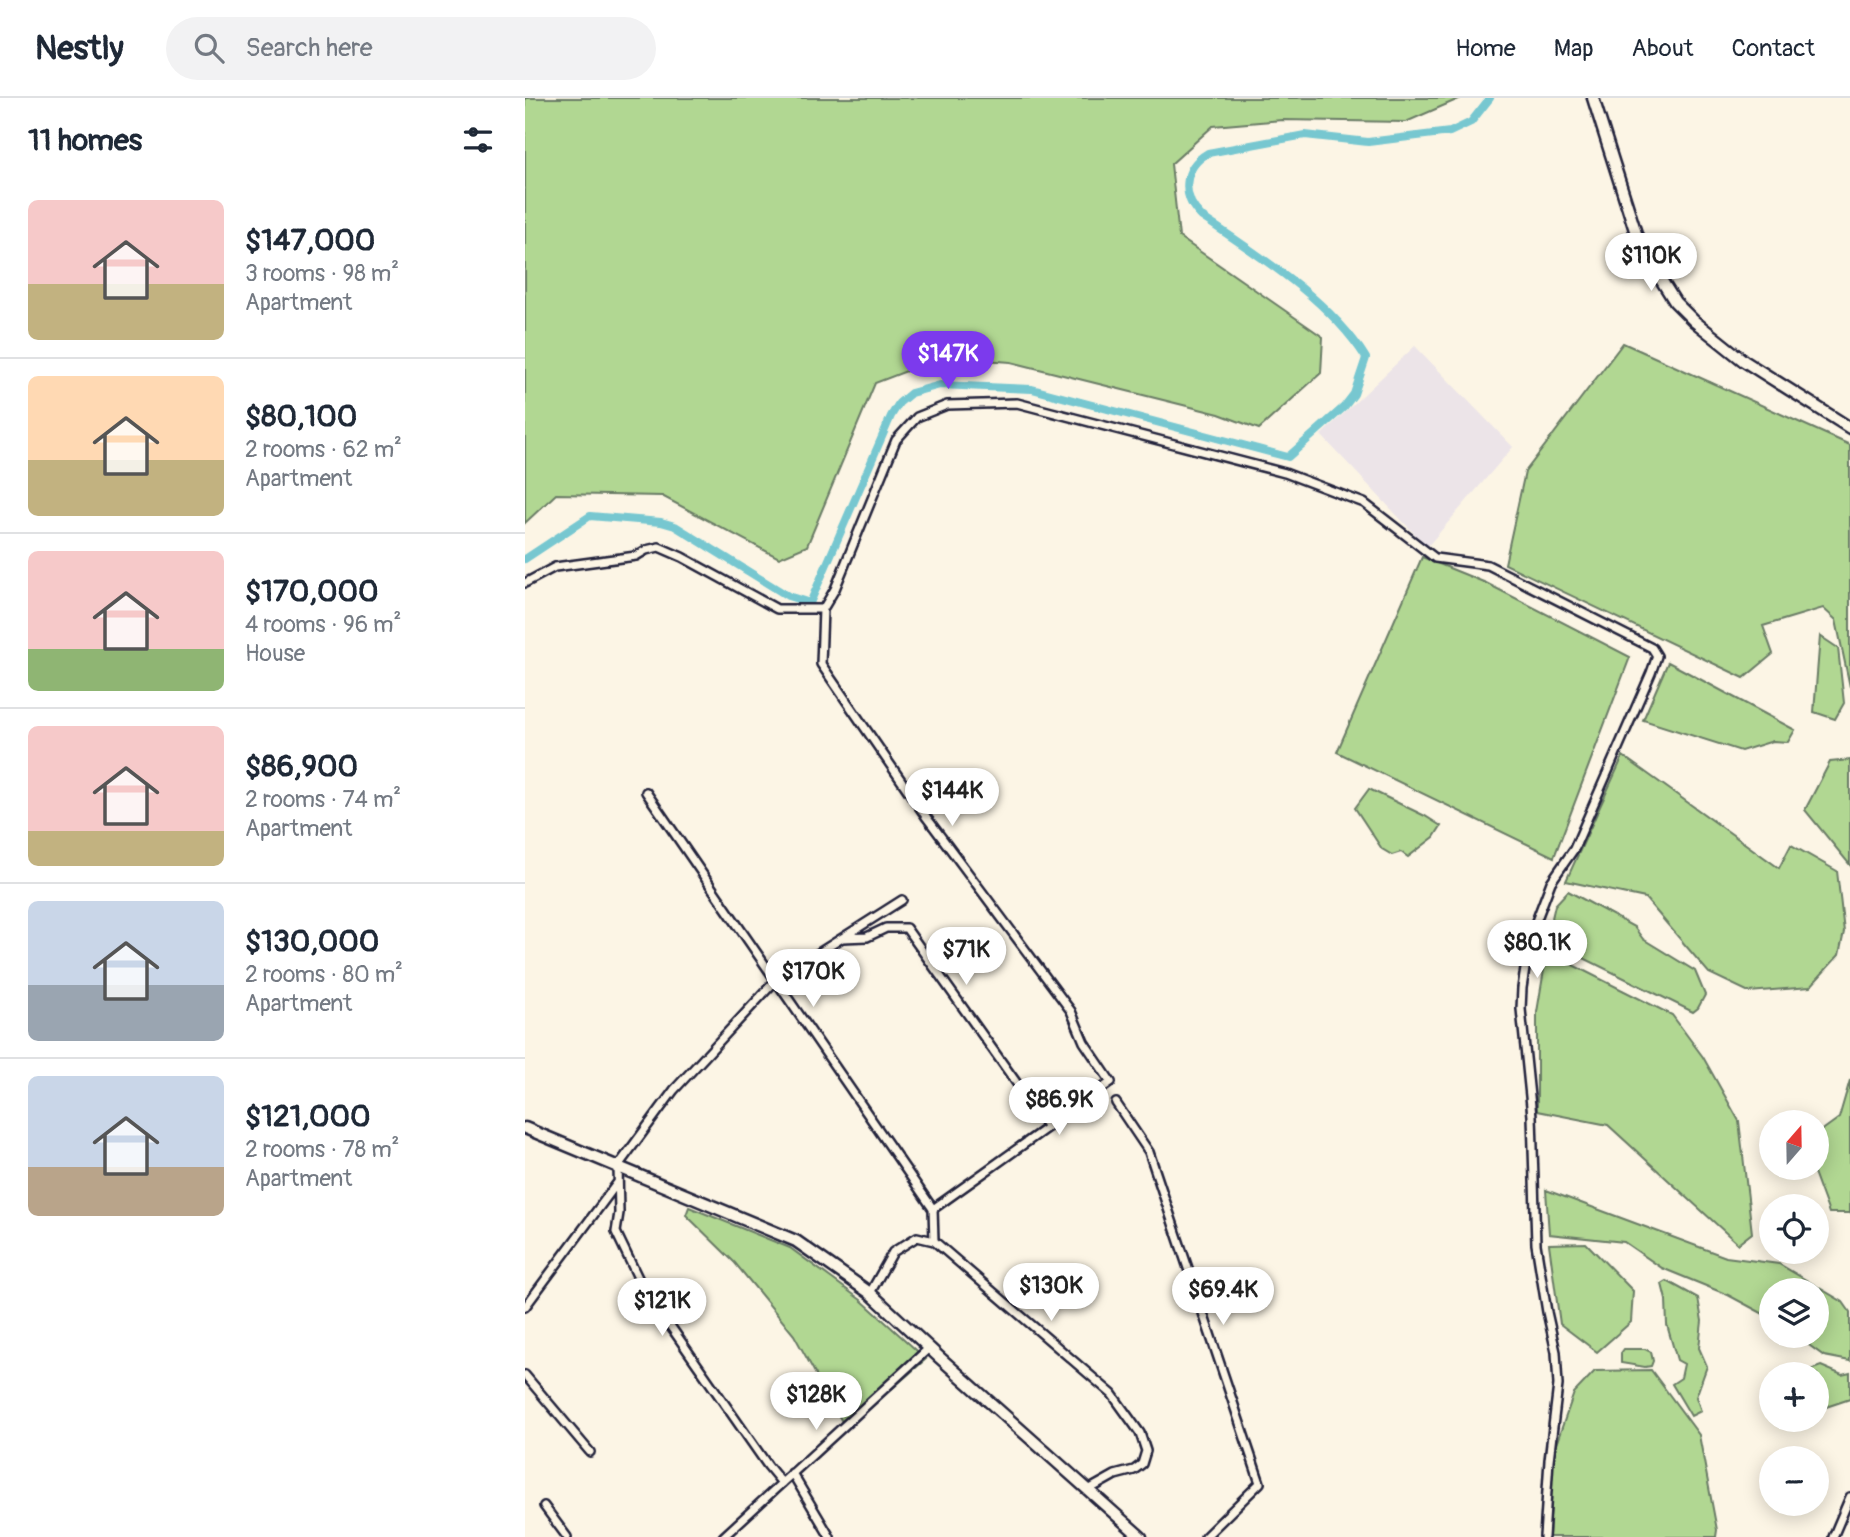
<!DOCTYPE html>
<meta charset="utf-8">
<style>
body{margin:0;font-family:Pangolin,sans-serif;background:#f2f2f3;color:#1f2937;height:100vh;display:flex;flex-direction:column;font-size:26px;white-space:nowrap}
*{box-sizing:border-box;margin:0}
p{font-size:23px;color:#747a83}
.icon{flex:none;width:38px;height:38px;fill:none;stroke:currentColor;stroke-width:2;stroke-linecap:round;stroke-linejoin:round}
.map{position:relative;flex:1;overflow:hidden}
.drawer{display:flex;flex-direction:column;background:#fff;width:525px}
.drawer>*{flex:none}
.needle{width:46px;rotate:20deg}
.fabs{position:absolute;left:1234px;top:1012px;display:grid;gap:14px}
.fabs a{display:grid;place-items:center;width:70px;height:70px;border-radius:50%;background:#fff;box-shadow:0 4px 18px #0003;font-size:35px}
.price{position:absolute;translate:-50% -60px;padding:0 16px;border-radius:24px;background:#fff;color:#222;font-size:23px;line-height:46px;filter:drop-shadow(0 2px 4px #0008)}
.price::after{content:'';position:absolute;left:50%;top:42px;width:21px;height:16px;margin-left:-10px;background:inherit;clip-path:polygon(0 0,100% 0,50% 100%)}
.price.current{background:#7c3aed;color:#fff}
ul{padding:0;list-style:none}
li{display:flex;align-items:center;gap:21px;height:175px;padding:0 28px}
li+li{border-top:2px solid #e0e1e3}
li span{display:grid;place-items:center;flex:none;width:196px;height:140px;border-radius:10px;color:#555}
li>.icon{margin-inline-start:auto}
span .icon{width:84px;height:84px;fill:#fffc;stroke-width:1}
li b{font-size:30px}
h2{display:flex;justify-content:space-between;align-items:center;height:84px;padding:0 28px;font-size:30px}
header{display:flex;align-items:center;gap:42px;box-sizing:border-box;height:98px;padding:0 35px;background:#fff;border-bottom:2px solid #e0e1e3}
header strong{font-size:33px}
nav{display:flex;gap:38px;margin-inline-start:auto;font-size:24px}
.search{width:490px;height:63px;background:#f2f2f3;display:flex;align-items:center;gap:18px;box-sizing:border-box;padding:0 24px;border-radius:38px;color:#747a83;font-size:26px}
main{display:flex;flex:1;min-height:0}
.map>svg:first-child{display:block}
</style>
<header>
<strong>Nestly</strong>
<div class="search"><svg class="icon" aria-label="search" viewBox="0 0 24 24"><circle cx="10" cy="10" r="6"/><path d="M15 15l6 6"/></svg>Search here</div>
<nav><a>Home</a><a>Map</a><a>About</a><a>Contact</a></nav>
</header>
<main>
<section class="drawer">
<h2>11 homes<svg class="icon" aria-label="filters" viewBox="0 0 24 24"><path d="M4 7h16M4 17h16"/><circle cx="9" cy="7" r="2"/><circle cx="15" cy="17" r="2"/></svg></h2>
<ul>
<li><span style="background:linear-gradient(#f6c9c9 60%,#c2b280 0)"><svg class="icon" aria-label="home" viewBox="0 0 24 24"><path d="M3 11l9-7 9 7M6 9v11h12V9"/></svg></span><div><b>$147,000</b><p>3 rooms · 98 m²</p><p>Apartment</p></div></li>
<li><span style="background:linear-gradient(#ffd9b3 60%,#c2b280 0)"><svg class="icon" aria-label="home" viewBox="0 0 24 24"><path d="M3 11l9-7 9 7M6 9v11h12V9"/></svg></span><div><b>$80,100</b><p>2 rooms · 62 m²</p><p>Apartment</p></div></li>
<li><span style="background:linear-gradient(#f6c9c9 70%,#8fb573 0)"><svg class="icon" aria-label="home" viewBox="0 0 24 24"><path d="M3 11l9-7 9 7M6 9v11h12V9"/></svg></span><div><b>$170,000</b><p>4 rooms · 96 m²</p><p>House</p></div></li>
<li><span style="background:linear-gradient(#f6c9c9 75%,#c2b280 0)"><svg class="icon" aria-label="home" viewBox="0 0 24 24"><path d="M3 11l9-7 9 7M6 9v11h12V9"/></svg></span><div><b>$86,900</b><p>2 rooms · 74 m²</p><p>Apartment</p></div></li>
<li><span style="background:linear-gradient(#c9d6e8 60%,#9aa5b1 0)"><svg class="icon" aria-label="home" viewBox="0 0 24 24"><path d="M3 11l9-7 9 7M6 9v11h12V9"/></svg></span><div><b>$130,000</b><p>2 rooms · 80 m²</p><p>Apartment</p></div></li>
<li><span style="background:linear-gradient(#c9d6e8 65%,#b9a48a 0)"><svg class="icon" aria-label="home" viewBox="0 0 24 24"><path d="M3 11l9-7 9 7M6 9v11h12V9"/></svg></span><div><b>$121,000</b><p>2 rooms · 78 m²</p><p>Apartment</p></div></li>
</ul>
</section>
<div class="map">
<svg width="1325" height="1439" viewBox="0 0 1325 1439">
<rect width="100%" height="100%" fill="#fcf5e5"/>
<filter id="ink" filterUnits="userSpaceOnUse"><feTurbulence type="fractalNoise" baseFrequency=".0143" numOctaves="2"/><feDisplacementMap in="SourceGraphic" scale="14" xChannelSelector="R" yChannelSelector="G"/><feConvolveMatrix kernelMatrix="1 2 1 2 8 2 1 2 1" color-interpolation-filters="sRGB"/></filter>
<g filter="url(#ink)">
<path fill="#ece4e8" d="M890,248l98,101 -86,100 -106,-112z"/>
<path fill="#b1d792" stroke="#6a7c66" stroke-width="2" d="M0,0h936l-55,24 -124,-2 -69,6 -42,38 8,73 144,100 -2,36 -62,56 -40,-15 -208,-52 -68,-5 -68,26 -68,163 -28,12 -117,-62 -106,-2 -31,29z
M1098,245l227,102v242l-14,-67 -13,-12 -60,18 10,28 -29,24 -239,-114 20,-92z
M897,459l64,26 144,74 -76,200 -217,-105z
M1295,538l18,12 6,55 -9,16 -21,-7z
M1143,564l127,68 -7,12 -15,-1 -32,10 -98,-31z
M1098,658l156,112 12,-23 46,26 7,61 -5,23 -29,32 -61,5 -40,-19 -64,-75 -79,-17z
M1325,662v105l-45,-55 25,-48z
M844,691l56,27 16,10 -7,11 -26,20 -7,-5 -9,3 -10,-6 -27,-41z
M1043,793l66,36 9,12 52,32 10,24 -7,13 -5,4 -146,-72 8,-35z
M1022,854l125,63 31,42 36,64 13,112 -14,11 -130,-119 -71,-14v-99z
M1325,982v133h-21l-17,-46h5v-33l22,-16z
M1021,1092l180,67 53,7 64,38 7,10v49l-26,-5 -29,-21h22v-45h-46v28l-43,-23 -66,-27 -38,-26 -75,-8z
M164,1109l101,41 71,52 65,59 -80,70 -52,-94 -59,-72 -49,-48z
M1061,1145l47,48 -2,31 -34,30 -37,-28 -11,-80z
M1142,1183l31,17 4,23 -3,27 8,18 -11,31 5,14 -10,5 -19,-32 9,-6 3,-14 -7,-4 -10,-35 -1,-25 -4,-16z
M1099,1251h21l6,3 2,9 -2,5 -6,1 -24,-4v-10z
M1296,1268l21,9 8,-2v26l-33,11v-36h-18z
M1126,1272l48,65 18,95 -1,7h-167l4,-84 21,-60 21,-22z"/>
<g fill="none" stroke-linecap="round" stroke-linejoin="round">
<path stroke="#77c7d0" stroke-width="8" d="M0,461l65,-43 71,6 14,4 113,70 22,7 81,-187 8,-13 12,-10 29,-8 92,4 256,68 56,-50 10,-13 12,-36c-36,-58 -108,-103 -164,-141 -21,-20 -20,-49 6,-64l97,-18 63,7 82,-10 21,-10 19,-24"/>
<g stroke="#22223b" stroke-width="12">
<path id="street" d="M0,485l30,-16 81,-11 10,-6 13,-3 23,10 95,52h46l12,-20 61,-149 21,-23 30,-12 70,-2 268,70 79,30 71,55 53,7 164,83 5,8 -6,17 -77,176 -23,33 -21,55 -8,51 -1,21 11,107 4,128 11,68 9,40 2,33 -9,75 -5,77
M298,511l-2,55 106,154 144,193 13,31 27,40 -178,127
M121,694l287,417 1,32
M318,840l24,-1 19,-9h20l142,199
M591,1005l33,49 111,331 -55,54
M345,1195l23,-41 24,-15 17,4 178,153 28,39 6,18 -4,13 -8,6 -19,5 -25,14
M0,1209l93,-125
M0,1277l65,77
M267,1375l38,64
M257,1385l-14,-17 -127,-182 -25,-52 3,-19 -1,-47 56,-76 102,-110 126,-80
M19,1408l23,31
M198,1439l206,-189
M1308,1439l17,-40"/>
</g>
<g stroke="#22223b" stroke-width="15">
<path id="secondary" d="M1068,0l47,148 35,56 19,19 50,40 106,67
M0,1030l271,113 74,52 69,64 202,180"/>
</g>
<use href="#street" stroke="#fcf5e5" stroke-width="7"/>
<use href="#secondary" stroke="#fcf5e5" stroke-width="10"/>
</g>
</g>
</svg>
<div class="fabs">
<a><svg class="needle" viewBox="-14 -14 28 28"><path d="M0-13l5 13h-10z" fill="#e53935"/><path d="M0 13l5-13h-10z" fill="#747a83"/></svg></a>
<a><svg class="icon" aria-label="locate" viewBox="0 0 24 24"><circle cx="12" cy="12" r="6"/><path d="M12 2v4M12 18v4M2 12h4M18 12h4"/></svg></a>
<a><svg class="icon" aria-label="layers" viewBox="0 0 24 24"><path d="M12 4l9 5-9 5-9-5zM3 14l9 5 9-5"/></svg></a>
<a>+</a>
<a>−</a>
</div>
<b class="price" style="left:1126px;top:195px">$110K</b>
<b class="price current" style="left:423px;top:293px">$147K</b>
<b class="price" style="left:427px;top:730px">$144K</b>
<b class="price" style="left:1012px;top:882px">$80.1K</b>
<b class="price" style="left:441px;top:889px">$71K</b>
<b class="price" style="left:288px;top:911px">$170K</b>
<b class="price" style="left:534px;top:1039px">$86.9K</b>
<b class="price" style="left:526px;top:1225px">$130K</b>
<b class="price" style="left:698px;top:1229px">$69.4K</b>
<b class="price" style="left:137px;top:1240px">$121K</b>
<b class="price" style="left:291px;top:1334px">$128K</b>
</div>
</main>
